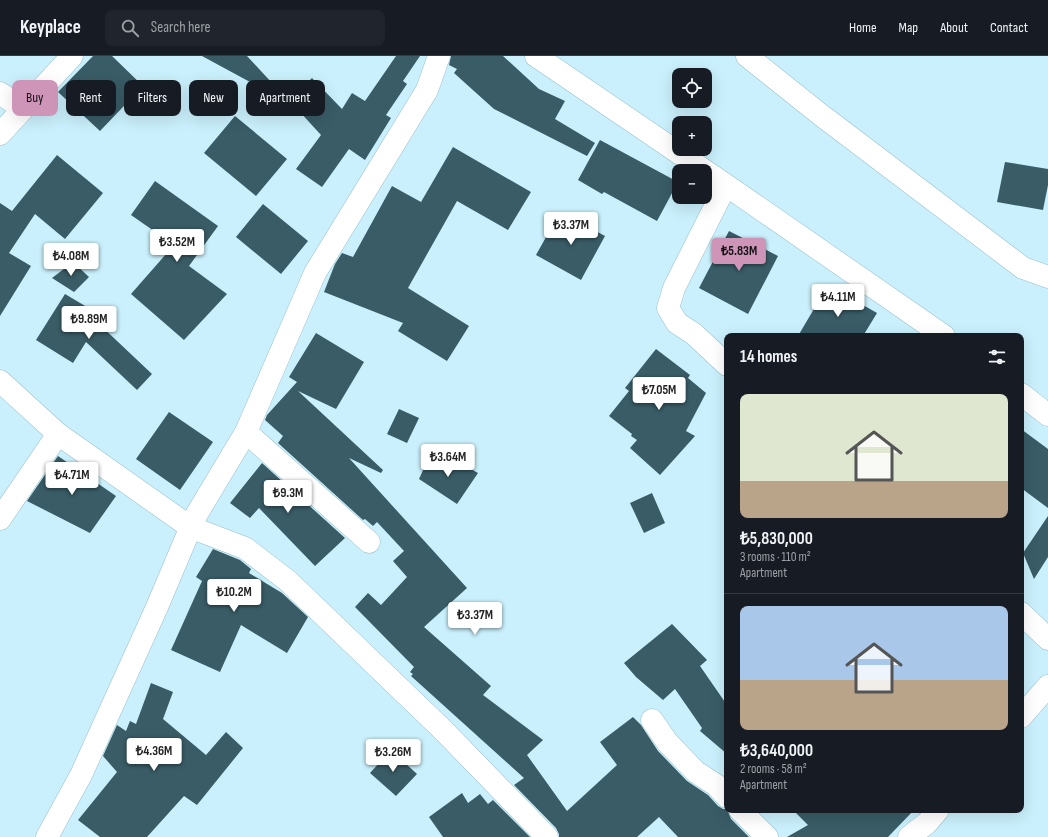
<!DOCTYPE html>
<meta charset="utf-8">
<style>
body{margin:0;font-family:"Sofia Sans Condensed",sans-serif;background:#20242c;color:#f1f3f6;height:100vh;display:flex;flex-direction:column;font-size:15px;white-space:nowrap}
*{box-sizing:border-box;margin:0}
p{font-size:13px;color:#9ea1a6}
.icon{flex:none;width:22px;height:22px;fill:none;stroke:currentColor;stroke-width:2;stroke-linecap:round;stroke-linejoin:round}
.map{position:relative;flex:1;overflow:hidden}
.panel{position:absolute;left:724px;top:277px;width:300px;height:480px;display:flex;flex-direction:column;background:#171b24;border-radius:8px;box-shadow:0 4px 16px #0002}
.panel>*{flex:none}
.top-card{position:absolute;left:12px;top:24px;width:380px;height:36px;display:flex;gap:8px}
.tools{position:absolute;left:672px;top:12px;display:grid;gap:8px}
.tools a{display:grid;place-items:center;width:40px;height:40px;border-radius:8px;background:#171b24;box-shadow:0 4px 16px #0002;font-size:20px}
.price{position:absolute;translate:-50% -34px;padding:0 9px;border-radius:4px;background:#fff;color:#222;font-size:13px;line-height:26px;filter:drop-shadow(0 1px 2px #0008)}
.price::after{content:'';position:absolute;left:50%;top:24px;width:12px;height:9px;margin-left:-6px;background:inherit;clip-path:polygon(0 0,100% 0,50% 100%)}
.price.active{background:#cf95b9;color:#111}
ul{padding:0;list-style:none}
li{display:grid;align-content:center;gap:8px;height:212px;padding:0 16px}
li+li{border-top:1px solid #363941}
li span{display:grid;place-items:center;height:124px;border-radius:8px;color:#555}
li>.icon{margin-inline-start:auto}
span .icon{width:72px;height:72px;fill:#fffc;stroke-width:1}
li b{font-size:17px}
h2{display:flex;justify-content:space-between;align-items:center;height:48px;padding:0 16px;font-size:17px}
.chip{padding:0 14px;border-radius:8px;background:#171b24;box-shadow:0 4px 16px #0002;font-size:14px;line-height:36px}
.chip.active{background:#cf95b9;color:#111}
header{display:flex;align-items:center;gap:24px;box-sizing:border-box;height:56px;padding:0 20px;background:#171b24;border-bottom:1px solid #363941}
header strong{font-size:19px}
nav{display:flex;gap:22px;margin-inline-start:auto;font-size:14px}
.search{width:280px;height:36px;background:#20242c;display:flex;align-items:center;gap:10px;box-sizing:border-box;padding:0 14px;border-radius:8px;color:#9ea1a6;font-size:15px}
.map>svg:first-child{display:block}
</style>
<header>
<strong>Keyplace</strong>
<div class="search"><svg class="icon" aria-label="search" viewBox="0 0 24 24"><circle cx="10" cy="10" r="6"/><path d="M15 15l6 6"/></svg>Search here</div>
<nav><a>Home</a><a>Map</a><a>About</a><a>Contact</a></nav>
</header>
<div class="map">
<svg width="1048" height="781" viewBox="0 0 1048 781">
<rect width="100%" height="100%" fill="#c9f0fc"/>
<path fill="#395c66" d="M93,0h19l31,30 -43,45 -42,-39z
M202,0h45l38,41 -2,3z
M396,0h24l-17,25 4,3 -21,31 5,3 -26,42 -16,-11 -27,38 -26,-18 25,-34 -32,-35 23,-22 30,31 10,-16 13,8z
M451,0h52l36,33 26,12 -10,18 40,24 -8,13 -93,-47 -40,-36 3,-4 -8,-4z
M235,60l52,43 -31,37 -52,-43z
M600,84l78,42 -21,39 -53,-29 -2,2 -24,-14z
M453,91l78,45 -23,38 -51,-29 -49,87 61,38 -22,35 -49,-30 5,-8 -79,-31 11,-28 7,-11 11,4 39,-71 29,16z
M57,99l46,38 -38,46 -30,-25 -26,39 22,13 -31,50v-113l12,8z
M1005,106l43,7v16l-5,25 -46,-8z
M155,125l63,45 -29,40 38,28 -43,46 -53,-46 43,-49 -43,-30z
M263,148l45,37 -27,33 -45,-37z
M560,156l45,24 -24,44 -45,-25z
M729,175l49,25 -30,58 -49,-26z
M73,206l16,15 -15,15 -22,-14z
M835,233l42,24 -14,23h-65l23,-39 7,4z
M65,238l37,22 -4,7 54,51 -15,16 -51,-48 -13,21 -37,-23z
M316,277l48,29 -28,47 -38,-18 85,79 -2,3 -32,-15 118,130 -43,39 67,59 -8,9 60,45 -16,15 40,56 50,-46 -17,-23 33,-25 8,8 17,26 29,30 21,14 10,11 5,3h4l4,10 18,18h-71l-19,-20 -22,20h-78v-3l-3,-6 -42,-43 10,-7 -113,-102 2,-2 -3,-2 4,-5 -59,-60 13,-14 13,12 26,-28 -14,-16 11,-10 -27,-29 -4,4 -8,-7 -2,1 -85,-77 5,-7 -18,-16 2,-5 30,-33 -8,-5z
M656,293l34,26 -2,3 18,15 -20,38 9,5 -35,39 -30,-27 7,-8 -6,-4 1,-2 -23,-18 20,-25 -4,-3z
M399,353l20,9 -12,25 -20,-9z
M169,356l44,30 -33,48 -44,-31z
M1021,373l27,20v59l-27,-20z
M58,400l58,40 -26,37 -63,-32z
M448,400l30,17 -21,31 -38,-25 10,-22 16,7z
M262,407l83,75 -30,28 -56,-58 -9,10 -20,-15z
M652,437l13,30 -21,10 -14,-30z
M1048,460v41l-14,22 -11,-26z
M213,493l27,11 11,9 -2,4 33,20 26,24 -21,36 -46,-28 -21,47 -49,-22 31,-69 -6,-4z
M672,568l35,36 -7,6 27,39v49l-27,-23 2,-3 -27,-39 -12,11 -27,-23 -12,-14z
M151,627l22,9 -10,27 43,36 20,-23 17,16 -46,57 -13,-9 -37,41h-47l-22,-17 39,-48 -14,-16 14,-31 9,6 4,-10 6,3z
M391,694l26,24 -21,22 -26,-23z
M462,737l6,10 12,-9 8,10 5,-4 37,37h-87l-14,-20z
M793,754h121l-26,27h-101l21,-12z"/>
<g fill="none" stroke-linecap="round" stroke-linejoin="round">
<g stroke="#99bfca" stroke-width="23">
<path id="minor" d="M536,0l190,129 218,151
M747,0l74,59 202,153 25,9
M0,37l23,16
M0,78l72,-78
M726,129l-52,103 -6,20 9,15 17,11 33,31
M0,325l58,53 132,93 55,21 43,33 154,148 105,108
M1021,338l27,21
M246,376l123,110
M0,463l58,-85
M1021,557l27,26
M1021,661l27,-31
M652,664l15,22 29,30 20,13 11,12
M740,754l27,27
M47,781l34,-62 76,-168 38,-90 51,-85 69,-159 112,-183 12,-34
M909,781l18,-14 11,-13"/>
</g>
<use href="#minor" stroke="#fff" stroke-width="22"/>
</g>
</svg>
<div class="tools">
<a><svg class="icon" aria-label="locate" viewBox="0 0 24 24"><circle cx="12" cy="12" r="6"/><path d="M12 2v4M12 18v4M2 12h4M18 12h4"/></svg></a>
<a>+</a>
<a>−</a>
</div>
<b class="price" style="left:571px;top:190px">₺3.37M</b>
<b class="price" style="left:177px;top:207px">₺3.52M</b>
<b class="price active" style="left:739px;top:216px">₺5.83M</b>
<b class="price" style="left:71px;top:221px">₺4.08M</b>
<b class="price" style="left:838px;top:262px">₺4.11M</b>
<b class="price" style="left:89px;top:284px">₺9.89M</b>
<b class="price" style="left:659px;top:355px">₺7.05M</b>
<b class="price" style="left:448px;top:422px">₺3.64M</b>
<b class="price" style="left:72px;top:440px">₺4.71M</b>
<b class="price" style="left:288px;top:458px">₺9.3M</b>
<b class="price" style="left:234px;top:557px">₺10.2M</b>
<b class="price" style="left:475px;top:580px">₺3.37M</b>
<b class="price" style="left:154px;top:716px">₺4.36M</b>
<b class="price" style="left:393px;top:717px">₺3.26M</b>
<div class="top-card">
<a class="chip active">Buy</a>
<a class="chip">Rent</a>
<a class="chip">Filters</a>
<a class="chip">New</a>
<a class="chip">Apartment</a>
</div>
<section class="panel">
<h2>14 homes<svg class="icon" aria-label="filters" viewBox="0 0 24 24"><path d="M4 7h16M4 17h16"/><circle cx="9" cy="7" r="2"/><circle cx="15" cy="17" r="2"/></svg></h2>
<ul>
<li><span style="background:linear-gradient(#dfe7d0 70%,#b9a48a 0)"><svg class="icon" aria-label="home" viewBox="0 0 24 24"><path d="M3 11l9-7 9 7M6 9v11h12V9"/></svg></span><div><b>₺5,830,000</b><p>3 rooms · 110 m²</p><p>Apartment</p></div></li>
<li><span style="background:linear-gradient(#a9c7e8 60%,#b9a48a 0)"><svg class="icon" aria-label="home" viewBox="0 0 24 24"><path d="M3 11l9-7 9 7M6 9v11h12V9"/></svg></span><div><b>₺3,640,000</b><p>2 rooms · 58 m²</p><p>Apartment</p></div></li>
</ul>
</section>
</div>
